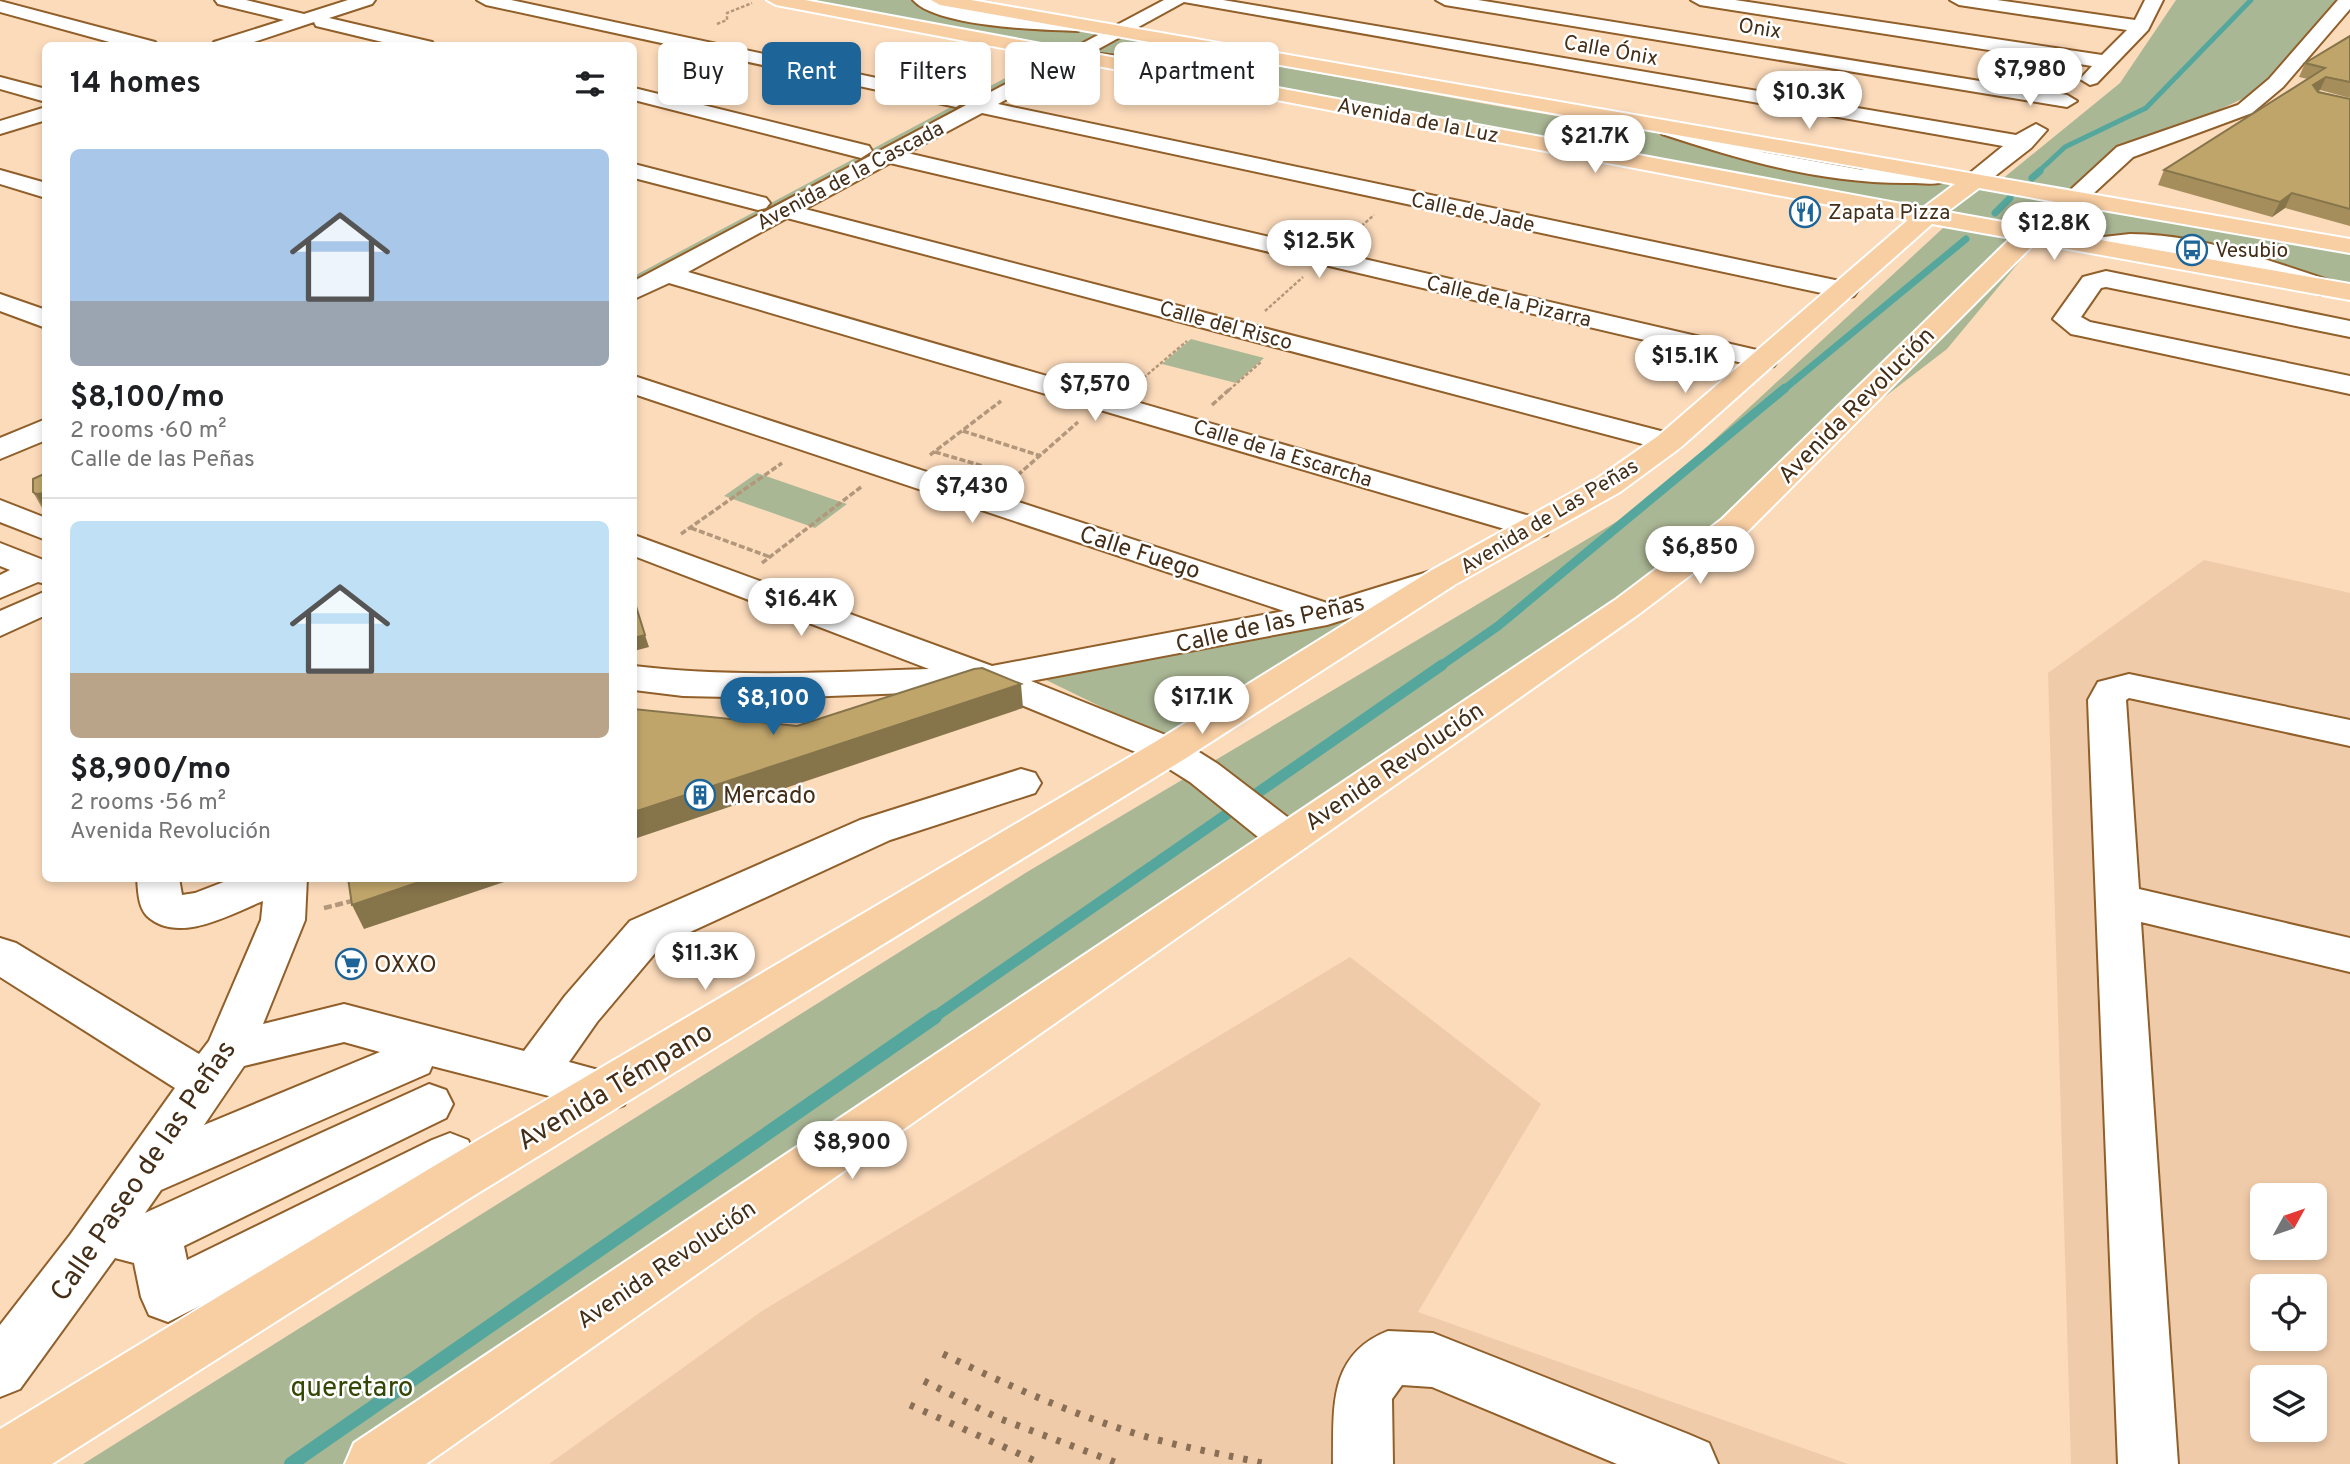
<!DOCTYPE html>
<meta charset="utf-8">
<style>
body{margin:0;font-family:Overpass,sans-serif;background:#f6f6f6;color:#202124;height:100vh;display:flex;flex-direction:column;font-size:26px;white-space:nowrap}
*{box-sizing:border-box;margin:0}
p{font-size:23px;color:#757577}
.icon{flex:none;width:38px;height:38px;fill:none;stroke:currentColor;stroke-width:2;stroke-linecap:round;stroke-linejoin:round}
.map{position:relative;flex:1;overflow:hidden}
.drawer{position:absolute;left:42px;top:42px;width:595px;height:840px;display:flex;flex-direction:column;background:#fff;border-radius:10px;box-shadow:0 4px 10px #0003}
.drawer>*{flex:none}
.banner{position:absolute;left:658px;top:42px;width:665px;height:63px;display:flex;gap:14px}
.needle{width:46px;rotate:50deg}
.buttons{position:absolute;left:2250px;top:1183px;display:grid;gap:14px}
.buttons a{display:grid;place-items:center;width:77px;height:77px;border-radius:10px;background:#fff;box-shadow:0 4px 10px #0003;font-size:35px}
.price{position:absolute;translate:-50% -60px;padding:0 16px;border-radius:24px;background:#fff;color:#222;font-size:23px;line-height:46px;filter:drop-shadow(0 2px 4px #0008)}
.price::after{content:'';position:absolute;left:50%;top:42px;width:21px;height:16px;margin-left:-10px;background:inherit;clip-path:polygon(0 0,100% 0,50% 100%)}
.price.current{background:#1d6498;color:#fff}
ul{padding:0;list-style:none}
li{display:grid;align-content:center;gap:14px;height:371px;padding:0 28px}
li+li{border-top:2px solid #e0e0e0}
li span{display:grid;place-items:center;height:217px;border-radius:10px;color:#555}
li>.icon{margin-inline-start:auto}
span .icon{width:126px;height:126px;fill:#fffc;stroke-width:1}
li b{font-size:30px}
h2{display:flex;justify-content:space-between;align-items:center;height:84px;padding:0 28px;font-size:30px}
.pill{padding:0 24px;border-radius:10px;background:#fff;box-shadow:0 4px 10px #0003;font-size:24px;line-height:63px}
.pill.current{background:#1d6498;color:#fff}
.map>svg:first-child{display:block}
</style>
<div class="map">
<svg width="2350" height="1464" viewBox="0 0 2350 1464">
<rect width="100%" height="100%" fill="#fcdbbb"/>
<path fill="#f0cba9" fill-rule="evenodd" d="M2204,560l146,33v871h-279l-23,-791zM2263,1195h52v53h-52zM2263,1286h52v53h-52zM2263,1377h52v53h-52z
M1350,957l191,147 -123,208 430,152h-1299l213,-153z"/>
<path fill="#aab795" d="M805,0h110l582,106 493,83 130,-106 56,-83h174l-74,83 -155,73 -51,46 280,47v40l-306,-57 -97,117 -470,360 -1102,755h-292l944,-592 616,-366 313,-290z
M1039,60l13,2 -418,224v-10z
M1191,339l73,19 -28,25 -74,-19z
M757,473l90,31 -32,24 -91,-32z
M1390,606l-215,137 -135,-66 289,-53z"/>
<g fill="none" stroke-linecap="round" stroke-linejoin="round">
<path stroke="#55a79d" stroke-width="5" d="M2038,172l27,-25 81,-39 105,-108"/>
<path stroke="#55a79d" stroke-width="7" d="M2032,178l8,-7
M1995,213l15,-15
M1783,390l183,-151"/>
<path stroke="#55a79d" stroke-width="9" d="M1439,667l59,-41 287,-238"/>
<path stroke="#55a79d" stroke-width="11" d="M933,1018l509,-353"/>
<path stroke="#55a79d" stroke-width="14" d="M291,1464l644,-447"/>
<g stroke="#905f2a" stroke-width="4">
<path id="minor" d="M215,0h31l58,14 44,-14h27l-3,4 -43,14 103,24 2,4h-35l-83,-20 -2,-4 -72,24h-30l2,-4 70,-22 -66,-16z
M477,0h34l445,95 10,6 -10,6 -470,-102z
M913,0h25l60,15 80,4 9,6 -9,6c-35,-1 -142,-4 -165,-31z
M1164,0h59l793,135 20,-11 11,6 -16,18 -50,39h-16l-3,-5 3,-5 38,-31 -819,-144 -186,102 856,180 4,6 -4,6 -9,2 -863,-185 -75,40 867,201 4,6 -4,6 -10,2 -874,-205 -85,46 875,227 4,6 -4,6 -11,3 -882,-233 -99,54 859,249 4,7 -4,7 -12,3 -866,-255 -35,16v-18z
M1436,0h42l589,95 10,6 -10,6 -622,-102z
M1691,0h44l367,55 25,-25 -168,-25 -9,-5h47l138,20 10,-20h18l-15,30 -51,53 -7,2 -10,-6 12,-13 -392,-61z
M2338,0h12v9l-67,78 -31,26 -119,44 -51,47h-16l-4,-5 4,-5 51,-47 121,-42 31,-26z
M0,1l155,41 2,4h-33l-124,-34z
M1101,54l87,11 91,24 3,4 -10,6 -84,-22 -94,-13 -3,-4z
M0,77l46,12v13l-46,-13z
M634,88l235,58 3,5 -11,7 -227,-58z
M46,107v13l-46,14v-13z
M1670,123l92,29 101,18 77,-1 11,7c-7,11 -28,7 -40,7 -87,1 -167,-22 -249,-49l-3,-5z
M634,164l132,34 4,5 -4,5 -8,2 -124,-32z
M0,170l46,13v15l-46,-14z
M2130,234c69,0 137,26 201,47l4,6 -4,6 -9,2 -132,-39 -52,-7 -61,1 -3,-5 3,-5z
M2106,271l244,50v16l-244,-50 -5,1 -20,29 9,5 260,54v18l-269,-58 -10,-2 -18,-15 30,-42z
M0,294l46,16v18l-46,-17z
M634,376l693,227 117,-36 12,3 5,7 -5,7 -129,41 -296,56 152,61 35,22 85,65 6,10 -6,10 -15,5 -15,-5 -83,-67 -35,-22 -170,-70 -207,8 -95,-2 -49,-6v-24c98,12 197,6 295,3l-295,-113v-21l358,131 292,-55 -650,-217z
M46,419v21l-46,19v-21z
M0,500l46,18v22l-46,-18z
M0,543l46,18v23l-8,-2 -38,16v-23l10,-5 -10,-4z
M46,591v24l-46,21v-25z
M2129,674l221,46v26l-221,-48 -3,2 13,189 211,49v34l-209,-50 37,542h-60l-30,-764 10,-18z
M1021,769l14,4 6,10 -6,10 -145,47 -228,105 -65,77 -28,40 55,15 7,14 -7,14 -17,6 -175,-45 -3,7 -268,117 -16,23 284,-129 17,6 7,14 -7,14 -262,128 3,14 245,-120 18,-7 18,7 7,15 -7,15 -300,152 -19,-7 -8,-18 -7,-34 -19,-5 -95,131 -20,8v-72l70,-90 105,-147 -175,-111v-39l16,5 183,111 10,-13 52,-121 2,-19c-32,13 -85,44 -116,15 -9,-9 -9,-26 -10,-38h42l3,17 13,-2 39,-15h73l-2,42 -42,104 81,-20 180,47 41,-55 65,-75 230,-101zM344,1042l36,10 -176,73 40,-59z
M1388,1331l45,2 255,101 21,9 9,21h-101l-185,-77 -30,-2 -10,14 1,65h-60c1,-55 -6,-109 55,-133z"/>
</g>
<g stroke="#fff" stroke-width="4">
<path id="major" d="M767,0h38l1118,208 32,-24 -1015,-179 -9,-5h40l1379,239v14l-270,-47 -31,25 301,53v16l-315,-57 -289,290 -107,81 -1213,850h-81l9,-21 1261,-843 107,-81 289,-281 -79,-14 -252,224 -60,44 -164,92 -273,176 -713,438 -418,266h-52v-35l434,-263 721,-424 277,-172 166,-92 60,-42 250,-216 -1132,-215zM1979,188l77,14 -31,24 -78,-14z"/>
</g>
<path stroke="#b3977b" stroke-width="2.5" stroke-dasharray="3.5 2" stroke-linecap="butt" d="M717,24l10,-4v-7l25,-10
M1349,237l25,-22
M1265,311l38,-34
M1135,385l52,-44
M1229,390l32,-28"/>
<path stroke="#b3977b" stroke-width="3.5" stroke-dasharray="6 2.5" stroke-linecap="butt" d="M1212,405l19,-17
M963,431l78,25
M935,452l82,24
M930,455l71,-54
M1011,481l67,-59
M691,528l79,29
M681,534l101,-71
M762,563l99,-76"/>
<path stroke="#b3977b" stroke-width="4.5" stroke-dasharray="8 3.5" stroke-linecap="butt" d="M324,908l32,-8"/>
<use href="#minor" fill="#fff" fill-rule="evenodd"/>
<use href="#major" fill="#f8cea3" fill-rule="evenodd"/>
<path stroke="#896f55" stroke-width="7" stroke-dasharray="4.5 10" stroke-linecap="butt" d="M943,1354c66,32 133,62 204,83 39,11 80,18 120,27
M924,1381l74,37 122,46
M910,1405l132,59"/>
</g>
<path fill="#a58e5c" d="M2350,36v62l-30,-8 -2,1 32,8v127l-65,-18 -13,9 -114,-32 6,-15 144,-91 -9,-2 6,-14z
M46,473v42l-13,-23z"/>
<path fill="#86744b" d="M2326,77l-6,13 -14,8 7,-13z
M2292,193l-7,15 -13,9 8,-15z
M46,493v19l-10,-18z
M645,635l4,12 -15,4v-13z
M1021,684l2,24 -389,131v-27z
M431,878h85l-152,51 -12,-24z"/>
<path fill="#c0a56b" stroke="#86744b" stroke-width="2" d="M2350,36v46l-24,-5 -13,8 5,7 32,7v110l-58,-16 -12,9 -116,-32 161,-102 -20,-5z
M46,473v20l-10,1 -3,-2v-13z
M634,600l11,35 -11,3z
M982,668l39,16 -387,128v-103l163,17 177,-57z
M348,878h83l-79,27z"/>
<defs>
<g id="restaurant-ring" transform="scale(1.575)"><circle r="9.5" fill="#fff" stroke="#1d6498" stroke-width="1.5"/><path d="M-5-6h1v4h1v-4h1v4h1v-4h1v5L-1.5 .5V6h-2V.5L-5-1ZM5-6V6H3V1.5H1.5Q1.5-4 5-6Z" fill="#1d6498"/></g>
<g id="bus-ring" transform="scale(1.575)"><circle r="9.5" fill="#fff" stroke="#1d6498" stroke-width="1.5"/><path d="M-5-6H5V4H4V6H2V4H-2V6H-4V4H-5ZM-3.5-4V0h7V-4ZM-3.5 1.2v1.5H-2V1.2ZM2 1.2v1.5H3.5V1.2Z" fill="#1d6498"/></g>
<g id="building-ring" transform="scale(1.575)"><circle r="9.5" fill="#fff" stroke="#1d6498" stroke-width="1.5"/><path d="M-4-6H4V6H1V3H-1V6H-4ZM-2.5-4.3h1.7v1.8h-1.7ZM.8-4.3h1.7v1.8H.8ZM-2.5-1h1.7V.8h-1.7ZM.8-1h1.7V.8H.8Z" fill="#1d6498"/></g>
<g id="supermarket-ring" transform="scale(1.575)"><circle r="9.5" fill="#fff" stroke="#1d6498" stroke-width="1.5"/><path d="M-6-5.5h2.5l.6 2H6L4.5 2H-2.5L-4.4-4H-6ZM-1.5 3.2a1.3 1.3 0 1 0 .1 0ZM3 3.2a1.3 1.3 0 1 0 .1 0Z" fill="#1d6498"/></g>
</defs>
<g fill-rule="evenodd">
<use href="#restaurant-ring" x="1805" y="212"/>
<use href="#bus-ring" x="2192" y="250"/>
<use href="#building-ring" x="700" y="795"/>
<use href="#supermarket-ring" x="351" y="964"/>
</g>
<g text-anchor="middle" stroke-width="5" stroke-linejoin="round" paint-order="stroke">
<g font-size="21" fill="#442e18" stroke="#fff">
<text transform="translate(1760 28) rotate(9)" y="7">Onix</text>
<text transform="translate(1611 50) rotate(10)" y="7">Calle Ónix</text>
<text transform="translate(1418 120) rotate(11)" y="7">Avenida de la Luz</text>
<text transform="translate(850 175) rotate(-28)" y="7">Avenida de la Cascada</text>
<text transform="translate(1473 212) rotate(12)" y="7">Calle de Jade</text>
<text transform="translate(1509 301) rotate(13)" y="7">Calle de la Pizarra</text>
<text transform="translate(1226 325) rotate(15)" y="7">Calle del Risco</text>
<text transform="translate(1283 453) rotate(17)" y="7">Calle de la Escarcha</text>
<text transform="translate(1549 516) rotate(-31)" y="7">Avenida de Las Peñas</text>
</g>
<g font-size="21" fill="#442e18" stroke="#fff" text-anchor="start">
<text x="1828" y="219">Zapata Pizza</text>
<text x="2215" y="257">Vesubio</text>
</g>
<g font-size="24" fill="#442e18" stroke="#fff">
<text transform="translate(1856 405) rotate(-45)" y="8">Avenida Revolución</text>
<text transform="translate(1140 552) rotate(18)" y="8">Calle Fuego</text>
<text transform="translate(1270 623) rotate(-13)" y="8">Calle de las Peñas</text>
<text transform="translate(1394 766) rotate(-34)" y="8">Avenida Revolución</text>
<text transform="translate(666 1264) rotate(-34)" y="8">Avenida Revolución</text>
</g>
<g font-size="24" fill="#442e18" stroke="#fff" text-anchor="start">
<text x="723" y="803">Mercado</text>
<text x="374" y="972">OXXO</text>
</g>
<g font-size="28" fill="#442e18" stroke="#fff">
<text transform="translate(614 1085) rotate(-31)" y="10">Avenida Témpano</text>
<text transform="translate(142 1170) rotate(-56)" y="10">Calle Paseo de las Peñas</text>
</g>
<g font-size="28" fill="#344603" stroke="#fff">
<text x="352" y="1396">queretaro</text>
</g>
</g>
</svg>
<div class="buttons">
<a><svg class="needle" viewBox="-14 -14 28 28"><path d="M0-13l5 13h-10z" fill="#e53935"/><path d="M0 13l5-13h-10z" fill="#757577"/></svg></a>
<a><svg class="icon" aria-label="locate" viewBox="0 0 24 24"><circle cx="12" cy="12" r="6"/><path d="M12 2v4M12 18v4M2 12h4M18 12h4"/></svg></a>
<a><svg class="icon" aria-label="layers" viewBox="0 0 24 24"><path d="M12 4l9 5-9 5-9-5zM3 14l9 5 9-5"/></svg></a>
</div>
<b class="price" style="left:2030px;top:108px">$7,980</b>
<b class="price" style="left:1809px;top:131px">$10.3K</b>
<b class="price" style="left:1595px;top:175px">$21.7K</b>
<b class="price" style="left:2054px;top:262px">$12.8K</b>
<b class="price" style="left:1319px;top:280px">$12.5K</b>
<b class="price" style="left:1685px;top:395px">$15.1K</b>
<b class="price" style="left:1095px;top:423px">$7,570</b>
<b class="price" style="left:972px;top:525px">$7,430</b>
<b class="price" style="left:1700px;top:586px">$6,850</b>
<b class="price" style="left:801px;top:638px">$16.4K</b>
<b class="price" style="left:1202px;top:736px">$17.1K</b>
<b class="price current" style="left:773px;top:737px">$8,100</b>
<b class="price" style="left:705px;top:992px">$11.3K</b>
<b class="price" style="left:852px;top:1181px">$8,900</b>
<div class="banner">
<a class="pill">Buy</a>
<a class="pill current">Rent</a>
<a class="pill">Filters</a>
<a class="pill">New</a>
<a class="pill">Apartment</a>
</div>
<section class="drawer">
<h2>14 homes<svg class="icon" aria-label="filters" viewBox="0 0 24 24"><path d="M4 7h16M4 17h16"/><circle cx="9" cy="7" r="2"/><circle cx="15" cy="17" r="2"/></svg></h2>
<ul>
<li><span style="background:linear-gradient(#a9c7e8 70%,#9aa5b1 0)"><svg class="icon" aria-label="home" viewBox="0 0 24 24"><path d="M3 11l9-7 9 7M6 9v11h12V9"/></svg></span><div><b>$8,100/mo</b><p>2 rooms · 60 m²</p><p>Calle de las Peñas</p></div></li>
<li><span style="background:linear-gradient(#bfe0f5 70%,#b9a48a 0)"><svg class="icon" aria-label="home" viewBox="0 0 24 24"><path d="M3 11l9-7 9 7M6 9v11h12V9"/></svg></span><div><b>$8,900/mo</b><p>2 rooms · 56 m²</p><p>Avenida Revolución</p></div></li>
</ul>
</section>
</div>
